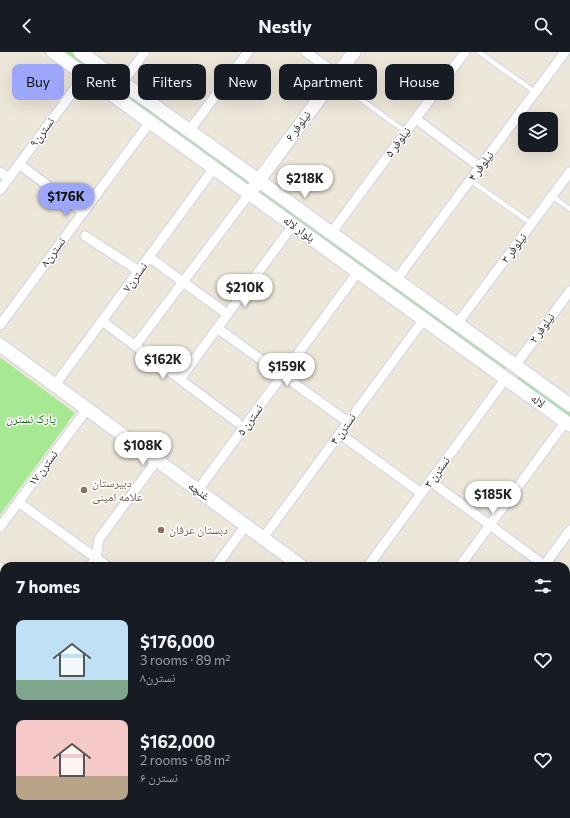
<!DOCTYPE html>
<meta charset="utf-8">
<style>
body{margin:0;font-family:Commissioner,"Noto Naskh Arabic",sans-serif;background:#242831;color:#f1f3f6;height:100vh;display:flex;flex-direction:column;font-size:15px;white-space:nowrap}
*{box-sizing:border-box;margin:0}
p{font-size:13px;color:#9ea1a6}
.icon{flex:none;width:22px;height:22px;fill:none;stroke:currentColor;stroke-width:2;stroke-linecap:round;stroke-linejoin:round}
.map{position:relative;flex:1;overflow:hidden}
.drawer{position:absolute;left:0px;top:510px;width:570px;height:256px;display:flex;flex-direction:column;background:#171b24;border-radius:12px 12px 0 0;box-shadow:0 4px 16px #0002}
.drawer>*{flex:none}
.top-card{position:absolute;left:12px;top:12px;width:546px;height:36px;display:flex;gap:8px}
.buttons{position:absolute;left:518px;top:60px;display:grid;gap:8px}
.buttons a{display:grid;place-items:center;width:40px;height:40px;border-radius:8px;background:#171b24;box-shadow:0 4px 16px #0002;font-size:20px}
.price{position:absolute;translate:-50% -34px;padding:0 9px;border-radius:14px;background:#fff;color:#222;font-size:13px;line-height:26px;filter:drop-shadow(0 1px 2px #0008)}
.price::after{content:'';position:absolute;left:50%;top:24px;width:12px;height:9px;margin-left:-6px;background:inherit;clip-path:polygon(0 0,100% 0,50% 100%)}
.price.selected{background:#9ca6fa;color:#111}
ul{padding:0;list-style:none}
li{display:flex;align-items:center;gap:12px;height:100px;padding:0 16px}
li span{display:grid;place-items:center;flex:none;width:112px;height:80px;border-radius:8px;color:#555}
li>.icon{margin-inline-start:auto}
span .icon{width:48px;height:48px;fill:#fffc;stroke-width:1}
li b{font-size:17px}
h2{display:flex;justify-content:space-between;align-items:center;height:48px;padding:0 16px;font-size:17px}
.tag{padding:0 14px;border-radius:8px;background:#171b24;box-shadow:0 4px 16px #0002;font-size:14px;line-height:36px}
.tag.selected{background:#9ca6fa;color:#111}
header{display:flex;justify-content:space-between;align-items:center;height:52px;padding:0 16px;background:#171b24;font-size:18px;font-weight:700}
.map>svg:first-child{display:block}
</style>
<header><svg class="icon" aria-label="back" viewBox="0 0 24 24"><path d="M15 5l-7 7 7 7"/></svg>Nestly<svg class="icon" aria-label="search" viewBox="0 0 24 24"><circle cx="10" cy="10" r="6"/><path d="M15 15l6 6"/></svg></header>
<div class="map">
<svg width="570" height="766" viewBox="0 0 570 766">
<rect width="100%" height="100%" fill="#ede7da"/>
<path fill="#a7e892" d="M59,0h14l14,9 167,122 -3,6z
M262,136l244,178 -2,5 -246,-176z
M1,306l74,55 -75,102v-156z
M519,323l51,37v8l-55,-39z
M566,612l4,1v33l-4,5z"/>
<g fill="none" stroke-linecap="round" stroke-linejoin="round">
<g stroke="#cfd1e4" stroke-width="6">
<path id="lane" d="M479,0l56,40
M334,28l72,52
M470,128l62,44
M552,144l18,13"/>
</g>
<g stroke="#cfd1e4" stroke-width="11">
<path id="street" d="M306,0l31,22
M122,31l23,-31
M416,67l64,48
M189,79l59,-79
M19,112l64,48
M0,120l9,6
M0,138l85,-115
M331,181l134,-181
M85,184l54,35
M149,205l78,57
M396,228l169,-228
M102,269l135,101
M457,272l113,-152
M0,273l150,-203
M217,276l131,94
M135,294l114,-152
M515,314l55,-75
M180,327l113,-154
M55,333l159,-217
M340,382l81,59
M430,429l114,84
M198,438l160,-218
M18,450l89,64
M0,475l87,-118
M263,486l161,-219
M90,514l6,-7 3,-20 58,-79
M216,514l30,-41
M368,514l138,-188
M460,514l106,-145
M544,514l26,-36
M0,515l4,3
M0,637l4,-6"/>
</g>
<g stroke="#cfd1e4" stroke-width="15">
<path id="secondary" d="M53,0l517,373
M80,0l490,353
M254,135l100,-135
M0,293l301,221
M0,701h4
M566,702l2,-43 2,-1
M0,730h4
M566,744l4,-4
M0,746h4
M443,762l59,2h68
M0,763l73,3"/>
</g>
<use href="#lane" stroke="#fff" stroke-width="4.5"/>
<use href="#street" stroke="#fff" stroke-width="9"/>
<use href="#secondary" stroke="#fff" stroke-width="13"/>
</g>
<g fill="#8d6e63" stroke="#fff" stroke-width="1.5">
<circle cx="84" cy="438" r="4"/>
<circle cx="161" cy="478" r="4"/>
</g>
<g text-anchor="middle" stroke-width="3" stroke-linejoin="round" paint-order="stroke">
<g font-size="12" fill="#2a2a2a" stroke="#fff">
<text transform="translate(298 74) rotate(-54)" y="4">نیلوفر ۶</text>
<text transform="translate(42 80) rotate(-54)" y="4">نسترن۹</text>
<text transform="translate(398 90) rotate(-53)" y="4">نیلوفر ۵</text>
<text transform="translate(481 114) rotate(-53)" y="4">نیلوفر ۴</text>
<text transform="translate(299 177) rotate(36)" y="4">بلوار لاله</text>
<text transform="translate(514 196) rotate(-53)" y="4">نیلوفر ۳</text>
<text transform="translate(53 200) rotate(-54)" y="4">نسترن۸</text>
<text transform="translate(135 225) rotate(-54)" y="4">نسترن۷</text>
<text transform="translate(542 276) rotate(-54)" y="4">نیلوفر ۲</text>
<text transform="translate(538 349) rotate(36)" y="4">لاله</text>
<text transform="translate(250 368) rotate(-54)" y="4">نسترن ۵</text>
<text transform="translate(343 377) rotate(-54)" y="4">نسترن ۴</text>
<text transform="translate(43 416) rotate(-53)" y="4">نسترن ۱۷</text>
<text transform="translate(437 420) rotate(-54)" y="4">نسترن ۳</text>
<text transform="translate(199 439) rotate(36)" y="4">غنچه</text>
</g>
<g font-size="12" fill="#1e6c14" stroke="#fff">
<text x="31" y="371">پارک نسترن</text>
</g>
<g font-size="12" fill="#785e54" stroke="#fff" text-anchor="start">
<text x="92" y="435">دبیرستان<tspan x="92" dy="14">علامه امینی</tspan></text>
<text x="169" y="482">دبستان عرفان</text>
</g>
</g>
</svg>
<div class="buttons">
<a><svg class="icon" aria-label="layers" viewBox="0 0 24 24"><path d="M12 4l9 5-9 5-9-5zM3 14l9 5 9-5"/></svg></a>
</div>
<b class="price" style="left:305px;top:147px">$218K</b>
<b class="price selected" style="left:66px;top:165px">$176K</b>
<b class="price" style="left:245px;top:256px">$210K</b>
<b class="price" style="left:163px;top:328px">$162K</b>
<b class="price" style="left:287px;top:335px">$159K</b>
<b class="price" style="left:143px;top:414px">$108K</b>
<b class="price" style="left:493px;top:463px">$185K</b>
<div class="top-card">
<a class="tag selected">Buy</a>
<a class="tag">Rent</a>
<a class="tag">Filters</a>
<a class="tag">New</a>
<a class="tag">Apartment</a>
<a class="tag">House</a>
</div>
<section class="drawer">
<h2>7 homes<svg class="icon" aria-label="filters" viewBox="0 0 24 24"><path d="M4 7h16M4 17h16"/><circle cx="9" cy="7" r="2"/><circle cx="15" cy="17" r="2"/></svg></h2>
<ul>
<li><span style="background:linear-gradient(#bfe0f5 75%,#7fa58c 0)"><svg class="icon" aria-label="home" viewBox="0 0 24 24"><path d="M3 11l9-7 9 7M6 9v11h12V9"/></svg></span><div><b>$176,000</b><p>3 rooms · 89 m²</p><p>نسترن۸</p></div><svg class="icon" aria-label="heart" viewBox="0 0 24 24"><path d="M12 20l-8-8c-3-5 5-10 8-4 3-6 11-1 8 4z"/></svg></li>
<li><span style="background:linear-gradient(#f6c9c9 70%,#b9a48a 0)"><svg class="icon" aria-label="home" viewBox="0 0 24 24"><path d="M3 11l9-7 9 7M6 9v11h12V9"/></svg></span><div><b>$162,000</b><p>2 rooms · 68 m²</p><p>نسترن ۶</p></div><svg class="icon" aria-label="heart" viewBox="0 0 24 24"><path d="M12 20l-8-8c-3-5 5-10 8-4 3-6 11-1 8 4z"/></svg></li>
</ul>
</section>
</div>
